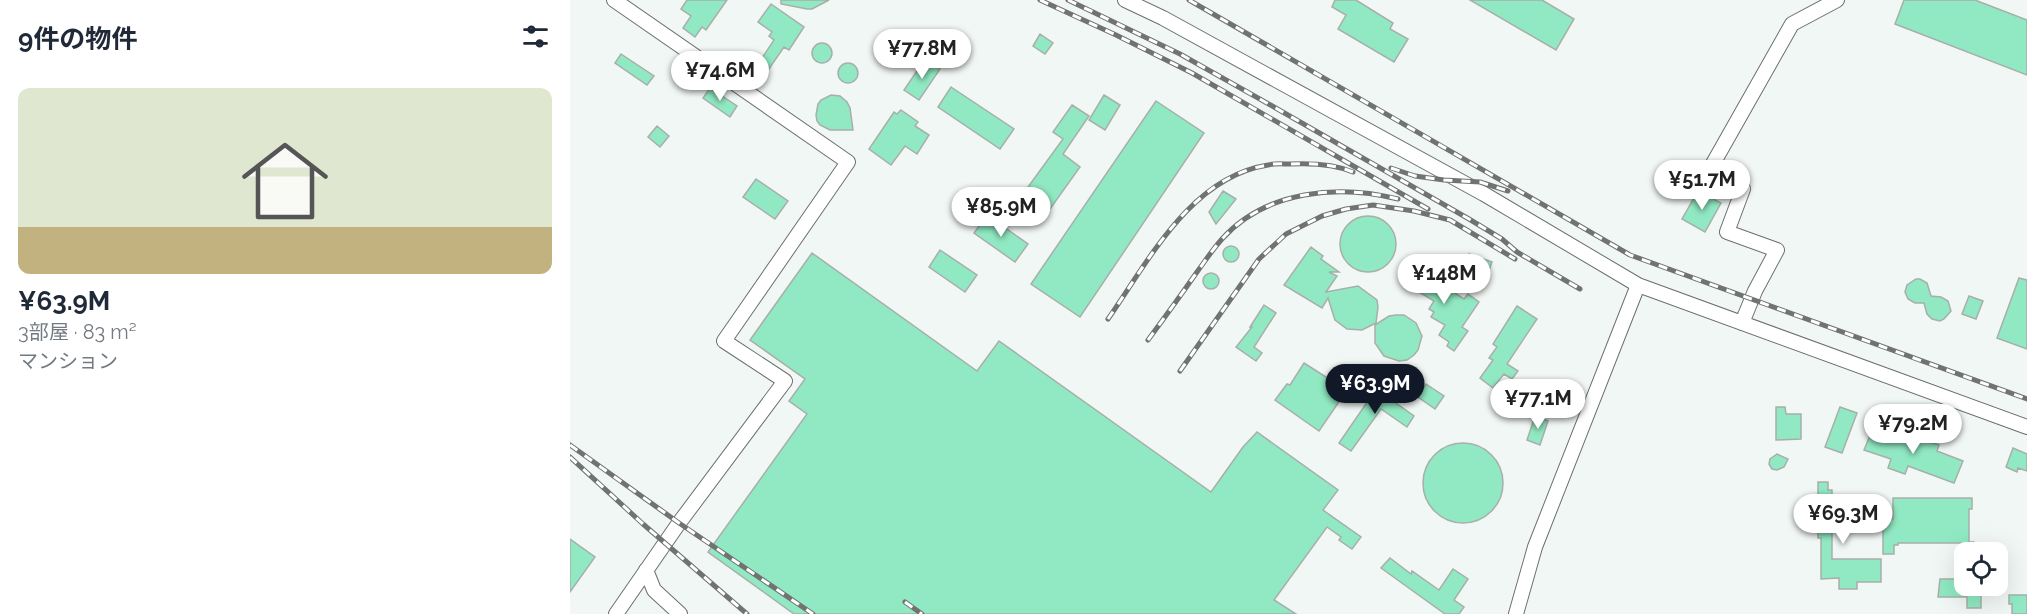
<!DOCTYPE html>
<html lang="ja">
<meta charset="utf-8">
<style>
body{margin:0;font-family:Raleway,"Noto Sans JP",sans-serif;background:#f6f6f7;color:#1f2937;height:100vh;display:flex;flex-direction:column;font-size:22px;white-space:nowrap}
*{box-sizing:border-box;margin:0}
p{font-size:20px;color:#747a83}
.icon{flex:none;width:33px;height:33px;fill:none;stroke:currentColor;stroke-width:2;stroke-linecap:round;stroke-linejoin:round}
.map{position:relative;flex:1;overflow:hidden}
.side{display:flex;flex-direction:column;background:#fff;width:570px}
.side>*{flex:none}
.buttons{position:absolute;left:1384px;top:542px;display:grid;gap:12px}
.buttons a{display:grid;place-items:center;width:54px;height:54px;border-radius:12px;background:#fff;box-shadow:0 6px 24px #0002;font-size:30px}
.price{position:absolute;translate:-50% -51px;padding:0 14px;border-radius:21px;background:#fff;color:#222;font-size:20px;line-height:39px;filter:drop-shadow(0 2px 3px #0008)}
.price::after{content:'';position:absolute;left:50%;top:36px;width:18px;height:14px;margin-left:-9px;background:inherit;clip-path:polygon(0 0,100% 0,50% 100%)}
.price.current{background:#111827;color:#fff}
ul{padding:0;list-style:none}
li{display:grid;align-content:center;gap:12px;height:318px;padding:0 18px}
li+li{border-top:2px solid #e0e1e3}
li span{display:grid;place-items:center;height:186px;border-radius:12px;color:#555}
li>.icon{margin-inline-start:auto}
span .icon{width:108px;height:108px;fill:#fffc;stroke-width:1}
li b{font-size:26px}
h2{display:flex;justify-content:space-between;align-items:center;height:72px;padding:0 18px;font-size:26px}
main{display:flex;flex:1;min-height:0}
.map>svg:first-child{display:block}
</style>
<main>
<section class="side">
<h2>9件の物件<svg class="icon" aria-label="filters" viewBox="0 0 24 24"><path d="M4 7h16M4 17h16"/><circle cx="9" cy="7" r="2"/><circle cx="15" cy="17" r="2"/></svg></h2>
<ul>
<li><span style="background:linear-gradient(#dfe7d0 75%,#c2b280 0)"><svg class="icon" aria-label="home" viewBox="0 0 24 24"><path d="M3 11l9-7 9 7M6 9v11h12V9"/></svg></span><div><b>¥63.9M</b><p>3部屋 · 83 m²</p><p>マンション</p></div></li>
</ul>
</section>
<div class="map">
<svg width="1457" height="614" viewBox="0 0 1457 614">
<rect width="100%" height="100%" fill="#f1f7f4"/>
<path fill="#90e9c2" stroke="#a8aeab" stroke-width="1.5" d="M117,0h40l-21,30 -4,-3 -7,10 -12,-9 8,-12 -10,-7z
M211,0h48l-17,9h-5l-26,-5z
M765,0h21l37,23 -3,6 18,10 -14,23 -56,-33 8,-14 -14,-8z
M900,0h72l32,19 -18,31z
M1334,0h71l52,20v55l-132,-51z
M201,4l33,23 -15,23 -5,-3 -20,29 -10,-6 20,-30 -5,-4 3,-4 -14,-10z
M470,34l13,9 -8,11 -12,-8z
M242 53a10 10 0 1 1 20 0a10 10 0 1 1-20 0Z
M51,54l33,22 -7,9 -32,-22z
M355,59l15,10 -21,31 -15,-10z
M268 73a10 10 0 1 1 20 0a10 10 0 1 1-20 0Z
M381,87l63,42 -14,20 -62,-42z
M140,88l27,18 -7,11 -27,-19z
M261,95l9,1 7,6 3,6 3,22h-23l-10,-5 -3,-4 -1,-6 2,-11 3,-4z
M534,95l16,10 -15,25 -16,-10z
M586,101l48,32 -124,184 -49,-33z
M502,105l17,11 -26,38 17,13 -40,56 -25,-18 48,-66 -10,-7z
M331,110l17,12 -3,4 14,9 -12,19 -12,-8 -14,19 -22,-16 25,-37 3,2z
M87,126l12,10 -9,11 -12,-10z
M186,179l32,22 -13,18 -32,-22z
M653,191l13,8 -20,25 -7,-12z
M1128,191l23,12 -16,29 -23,-13z
M417,215l41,29 -13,18 -41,-29z
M770 244a28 28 0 1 1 56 0a28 28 0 1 1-56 0Z
M653 254a8 8 0 1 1 16 0a8 8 0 1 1-16 0Z
M741,247l12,9 -2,3 18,13h-10l8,4 -11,16 32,-6 19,14 1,7 -2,16 -14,7 -15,-1 -12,-9 -7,-22 -6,10 -38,-23z
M370,250l37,25 -12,17 -36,-25z
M242,253l165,118 22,-30 212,151 32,-45 14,-15 81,58 -15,20 38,27 -9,12 -13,-9 2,-3 -14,-10 -53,73 22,14h-502l-86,-62 99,-138 -18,-13 16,-22 -55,-39z
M899,254l23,8 -4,11 -23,-8z
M841,265l53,34 4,-5 11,8 -17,25 6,4 -14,20 -7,-5 2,-4 -10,-7 6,-10 -14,-8 3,-5 -5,-3 5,-8 -33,-20z
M633 281a8 8 0 1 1 16 0a8 8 0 1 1-16 0Z
M1449,278l8,2v69l-30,-11z
M1346,279h4l7,4 4,13 10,1 7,4 3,10 -7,8 -4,2 -8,-2 -5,-5 -3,-11h-9l-7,-4 -3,-7 2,-7z
M1399,296l14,5 -7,18 -14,-5z
M694,305l12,8 -22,34 8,6 -6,8 -20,-14 16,-20h-2z
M947,306l20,13 -30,45 11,7 -6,8 -8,-5 -11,14 -13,-10 13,-18 -4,-2 8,-11 -4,-3z
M826,315h8l12,8 6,13 -4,14 -4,5 -7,5 -8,1 -15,-5 -9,-13v-18l14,-9z
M734,363l33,21 -4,6 10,6 -24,35 -44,-31 12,-16 3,1z
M811,382l12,9 -4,7 25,18 -7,11 -26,-18 -30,42 -12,-8z
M856,384l18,12 -9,13 -17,-12z
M1206,407h9l1,7h15v25l-25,1z
M1270,407l17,6 -15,40 -17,-6z
M965,416l13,5 -8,24 -13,-5z
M1303,428l31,11 2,-6 9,4 24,8 -2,6 26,10 -9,22 -46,-17 -3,8 -17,-6 3,-9 -27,-9z
M853 483a40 40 0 1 1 80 0a40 40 0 1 1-80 0Z
M1443,448l14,6v17l-9,-3 -1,4 -11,-5z
M1207,454l11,5 -4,8 -7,3 -5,-1 -3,-5 1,-5z
M1248,482h10v8h4v28l11,-4 11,2v-18h10v19h5v3l-5,1v4h-10v-3h-22v37h49v23h-24v7h-18v-11l-18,1v-41h-3z
M1323,498h79v11h-3v33h5v10h-13v-9h-63v2h-4v9h-11v-35h10z
M0,539l25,18 -25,35z
M820,558l21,16 1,-3 27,19 14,-21 15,10 -14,21 10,7 -5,7h-14l-64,-46z
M1370,579h25l1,18h-28z
M1397,595h14v13h-14z
M1439,595h18v19h-15v-10h-3z"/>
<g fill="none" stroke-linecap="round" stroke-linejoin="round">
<g stroke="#6b706d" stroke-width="16">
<path id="minor" d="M44,0l234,162 -124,179 61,40 -106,142 -63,91
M555,0l38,18 321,176 154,91 389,142
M1172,323l13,-32 22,-41 -50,-18 16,-43 -33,-20 82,-145 45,-24
M76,570l8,20 26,24
M946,614l19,-67 103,-262"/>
</g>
<use href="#minor" stroke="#fff" stroke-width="14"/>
<g stroke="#707372" stroke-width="5">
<path id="rail" d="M470,0l76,35 76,38 236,136
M498,0l112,54 94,53 195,112 33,20 15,13 63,37
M619,0l441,255 397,144
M821,168l24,8 29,4 36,2 28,9
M538,319c41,-59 83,-142 160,-154 7,-2 15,-1 22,-1 21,-1 44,0 63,8
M578,340c17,-23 33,-45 49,-68 8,-11 16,-23 25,-33 44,-49 117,-55 176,-40
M610,371l79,-112 27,-25 36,-18 24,-7 27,-4 41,6 36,9 65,39
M0,445l109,78 134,91
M0,457l73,67 104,90
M335,602l17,12"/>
</g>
<use href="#rail" stroke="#fff" stroke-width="3" stroke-dasharray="9" stroke-linecap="butt"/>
</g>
</svg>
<div class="buttons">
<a><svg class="icon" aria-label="locate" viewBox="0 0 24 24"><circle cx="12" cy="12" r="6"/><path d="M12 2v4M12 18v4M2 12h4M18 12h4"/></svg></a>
</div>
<b class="price" style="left:352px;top:80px">¥77.8M</b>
<b class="price" style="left:150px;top:102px">¥74.6M</b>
<b class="price" style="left:1132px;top:211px">¥51.7M</b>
<b class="price" style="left:431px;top:238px">¥85.9M</b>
<b class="price" style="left:874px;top:305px">¥148M</b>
<b class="price current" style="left:805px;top:415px">¥63.9M</b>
<b class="price" style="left:968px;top:430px">¥77.1M</b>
<b class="price" style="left:1343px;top:455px">¥79.2M</b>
<b class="price" style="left:1273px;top:545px">¥69.3M</b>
</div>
</main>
